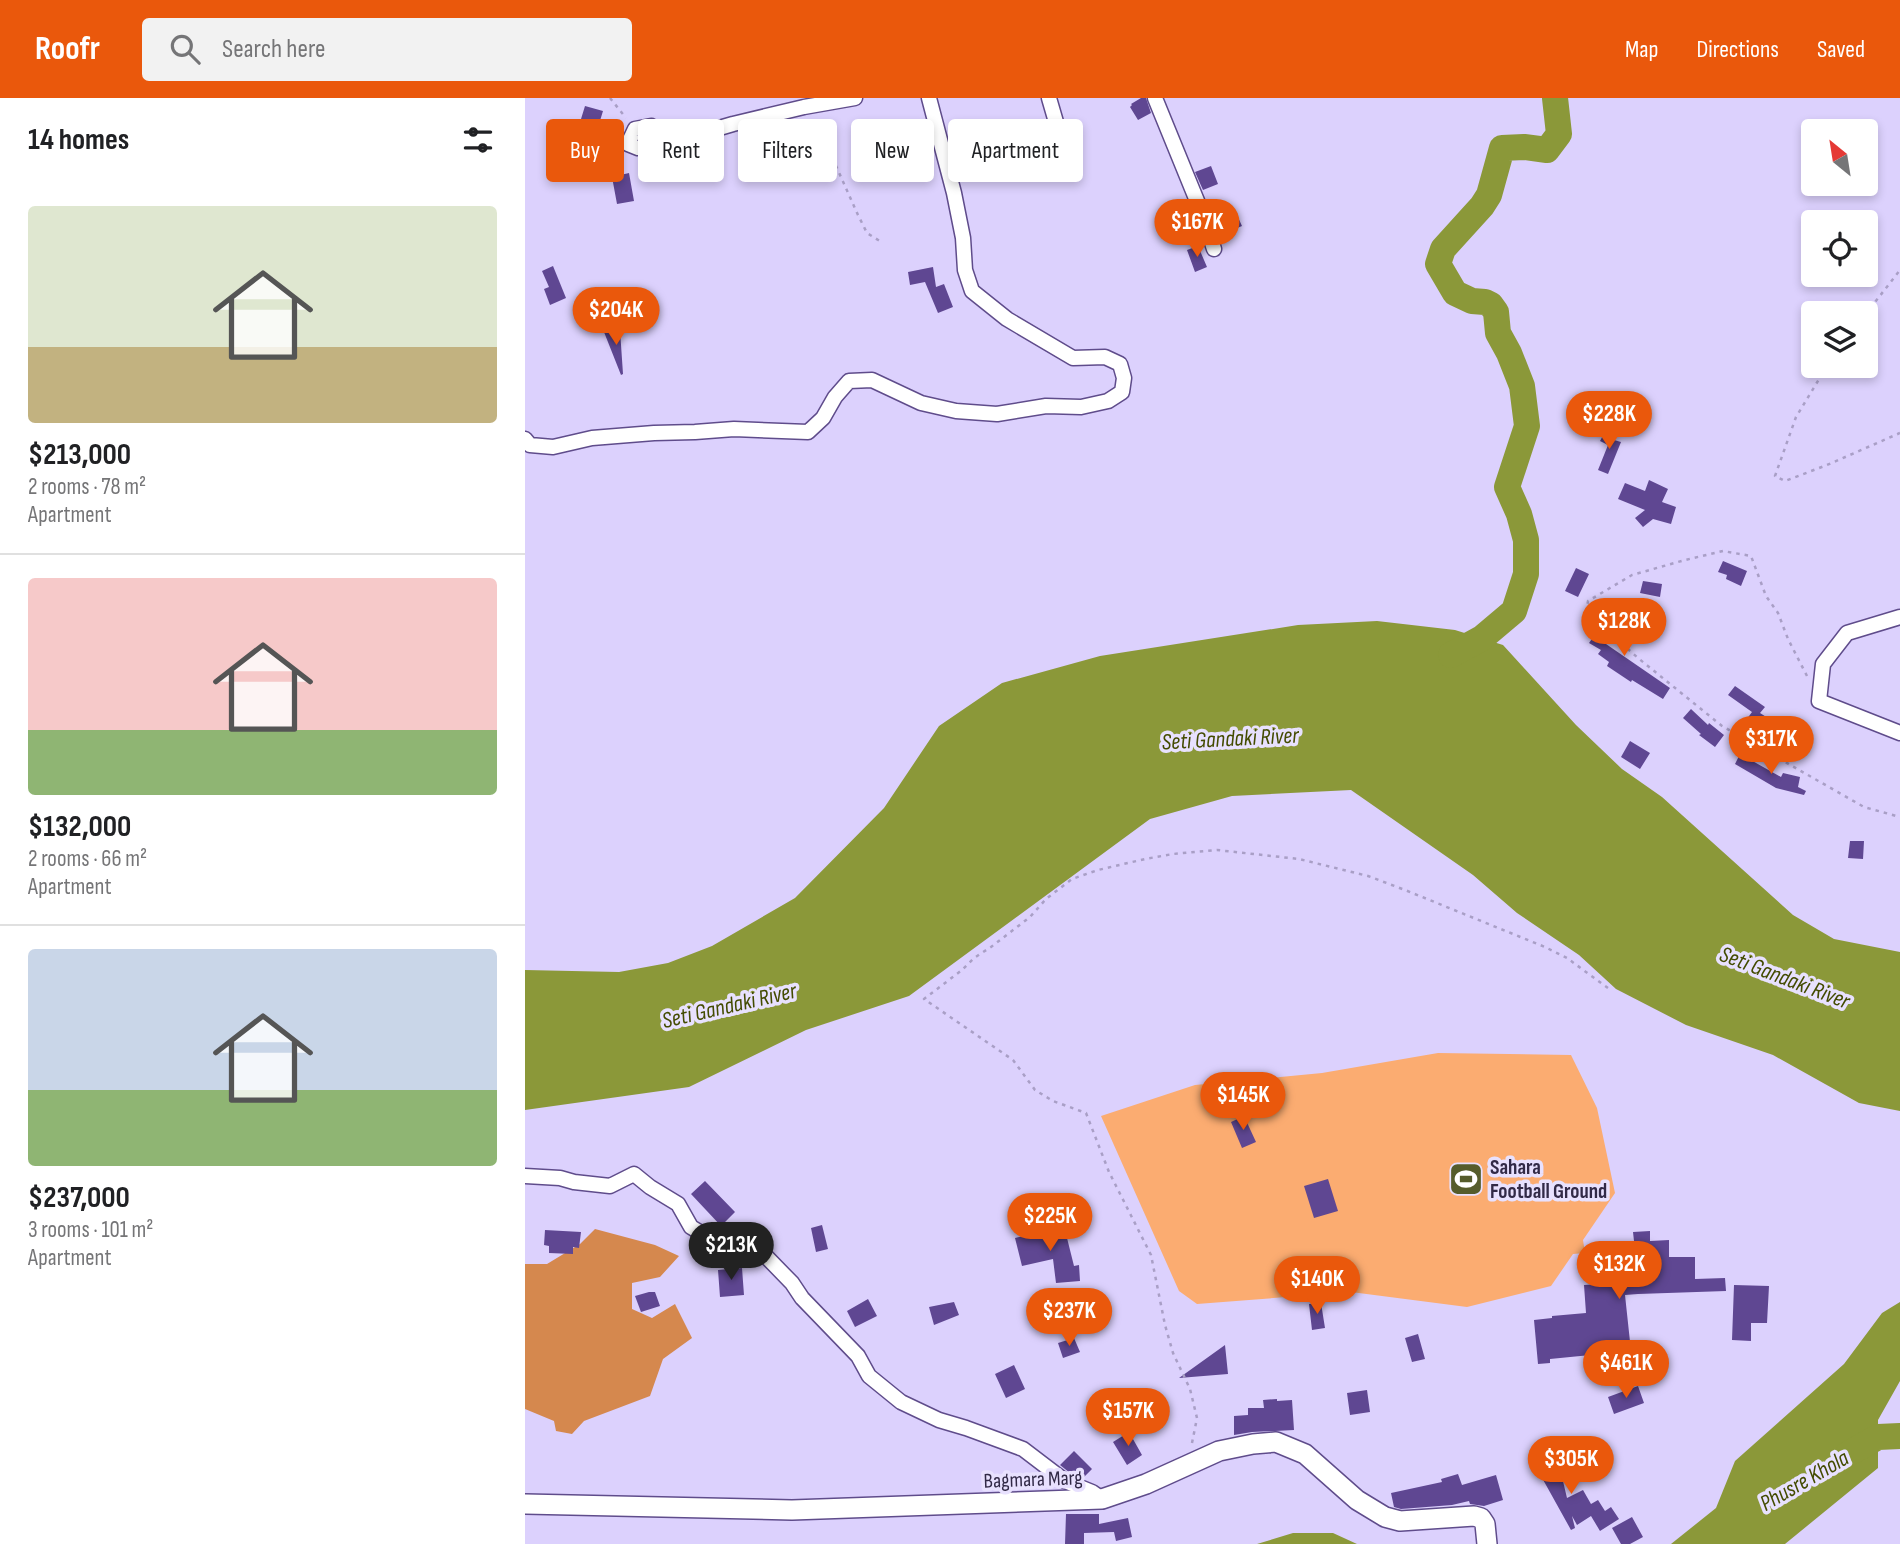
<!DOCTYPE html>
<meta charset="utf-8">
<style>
body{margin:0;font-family:"Sofia Sans Condensed",sans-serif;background:#f2f2f2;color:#202124;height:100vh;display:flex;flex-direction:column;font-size:26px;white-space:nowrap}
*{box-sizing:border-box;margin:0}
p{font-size:23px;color:#757577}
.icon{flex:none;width:38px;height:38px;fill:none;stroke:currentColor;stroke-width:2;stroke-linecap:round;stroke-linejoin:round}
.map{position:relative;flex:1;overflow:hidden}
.details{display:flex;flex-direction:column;background:#fff;width:525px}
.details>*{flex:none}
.banner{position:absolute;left:21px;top:21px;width:665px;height:63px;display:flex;gap:14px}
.needle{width:46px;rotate:330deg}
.fabs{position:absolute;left:1276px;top:21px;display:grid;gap:14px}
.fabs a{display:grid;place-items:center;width:77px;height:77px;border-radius:7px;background:#fff;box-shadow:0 4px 10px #0003;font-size:35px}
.price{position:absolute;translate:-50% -60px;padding:0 16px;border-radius:24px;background:#ea580c;color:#fff;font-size:23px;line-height:46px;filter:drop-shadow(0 2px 4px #0008)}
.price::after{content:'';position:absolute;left:50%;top:42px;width:21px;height:16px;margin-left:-10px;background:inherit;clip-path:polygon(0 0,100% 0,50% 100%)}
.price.on{background:#222;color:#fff}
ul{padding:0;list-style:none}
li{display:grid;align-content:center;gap:14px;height:371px;padding:0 28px}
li+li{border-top:2px solid #e0e0e0}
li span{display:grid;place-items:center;height:217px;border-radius:7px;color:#555}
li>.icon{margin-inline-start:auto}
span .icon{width:126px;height:126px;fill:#fffc;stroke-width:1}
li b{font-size:30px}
h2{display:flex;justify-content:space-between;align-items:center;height:84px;padding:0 28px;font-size:30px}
.pill{padding:0 24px;border-radius:7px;background:#fff;box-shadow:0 4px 10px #0003;font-size:24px;line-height:63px}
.pill.on{background:#ea580c;color:#fff}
header{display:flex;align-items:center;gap:42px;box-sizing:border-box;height:98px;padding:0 35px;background:#ea580c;color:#fff}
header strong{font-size:33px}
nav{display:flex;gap:38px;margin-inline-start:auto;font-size:24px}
.search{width:490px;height:63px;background:#f2f2f2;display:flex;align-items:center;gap:18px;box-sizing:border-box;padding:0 24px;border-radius:7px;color:#757577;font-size:26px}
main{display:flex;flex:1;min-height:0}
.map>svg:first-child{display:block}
</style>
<header>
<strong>Roofr</strong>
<div class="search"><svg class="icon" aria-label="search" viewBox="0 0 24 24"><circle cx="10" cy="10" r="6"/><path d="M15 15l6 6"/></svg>Search here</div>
<nav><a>Map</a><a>Directions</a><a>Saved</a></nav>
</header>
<main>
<section class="details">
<h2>14 homes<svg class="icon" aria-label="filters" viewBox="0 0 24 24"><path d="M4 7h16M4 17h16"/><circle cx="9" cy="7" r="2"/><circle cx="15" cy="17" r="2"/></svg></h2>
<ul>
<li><span style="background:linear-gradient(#dfe7d0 65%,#c2b280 0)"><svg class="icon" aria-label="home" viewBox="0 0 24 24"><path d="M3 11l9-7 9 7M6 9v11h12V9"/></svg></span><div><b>$213,000</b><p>2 rooms · 78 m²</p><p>Apartment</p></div></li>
<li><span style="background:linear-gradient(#f6c9c9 70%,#8fb573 0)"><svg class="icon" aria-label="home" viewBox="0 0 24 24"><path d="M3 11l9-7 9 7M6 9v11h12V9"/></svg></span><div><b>$132,000</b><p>2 rooms · 66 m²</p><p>Apartment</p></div></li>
<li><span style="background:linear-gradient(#c9d6e8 65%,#8fb573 0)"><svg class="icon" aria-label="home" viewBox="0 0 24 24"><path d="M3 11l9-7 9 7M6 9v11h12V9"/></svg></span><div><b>$237,000</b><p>3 rooms · 101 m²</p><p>Apartment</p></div></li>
</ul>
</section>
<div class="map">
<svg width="1375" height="1446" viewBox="0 0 1375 1446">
<rect width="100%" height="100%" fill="#dcd1fd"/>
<path fill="#fbac71" d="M913,955l133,2 26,53 18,85 -32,47 2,13 -12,1 -22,32 -84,21 -116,-15 -154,12 -18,-13 -78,-175 94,-31 127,-12z"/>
<path fill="#d5884e" d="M70,1131l60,16 24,11 -19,21 -28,6v26l20,9 23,-14 17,34 -29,21 -13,37 -66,25 -12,13 -16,-3 -2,-10 -29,-12v-145h22l33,-20z"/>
<path fill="#8b9839" d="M852,523l78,9 48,15 73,80 46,44 40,28 131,118 41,24 66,13v159l-41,-8 -86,-48 -87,-30 -70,-36 -37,-34 -62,-42 -44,-38 -122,-85 -119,6 -82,23 -241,177 -103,34 -117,57 -164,23v-140l94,2 49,-9 44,-17 83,-48 89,-90 55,-82 63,-43 98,-27 198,-31z
M1375,1204v79l-22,39v48l-93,76h-114l45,-36 19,-47 109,-97 38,-51z
M768,1435h40l24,11h-100z"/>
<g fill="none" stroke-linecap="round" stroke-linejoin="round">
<path stroke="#8b9839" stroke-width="26" d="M926,557l31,-17 32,-27 12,-37v-34l-7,-26 -12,-27 20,-61 -5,-40 -13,-33 -11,-20 -2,-21 -5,-7 -6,-3 -13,-1 -17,-8 -17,-29 5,-15 39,-43 7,-11 13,-47 22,-1 23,3 12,-16 -4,-36
M1323,1356l30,-17 22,-1"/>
</g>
<path fill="#5f4792" d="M616,0h5l5,15 -13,7 -8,-13 2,-2 -1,-1z
M60,8l18,5 -4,13 -18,-5z
M346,26l13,47 -14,4 -13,-46z
M686,68l7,18 -15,6 -8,-18z
M104,75l5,28 -17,3 -5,-27z
M711,115l6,13 -22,9 -5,-13z
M673,148l9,21 -12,5 -8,-22z
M28,168l13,32 -16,7 -6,-16 5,-2 -7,-16z
M408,169l3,20 8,-3 9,23 -15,6 -13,-31 -15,3 -2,-13z
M95,232l3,44 -2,1 -17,-43z
M1081,332l10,5 -2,5 7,2 -13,32 -10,-4 10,-25 -8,-4z
M1124,382l19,9 -6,13 14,5 -5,17 -18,-5 -10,8 -8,-9 10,-8 -27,-11 7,-16 20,8z
M1198,463l24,10 -6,15 -15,-7 1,-4 -9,-3z
M1051,470l13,6 -11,23 -13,-6z
M1118,483l19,3 -2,13 -20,-4z
M1088,512l12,8 -19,26 64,44 -7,11 -31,-19 -1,2 -24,-16 2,-4 -11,-8 3,-4 -12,-7z
M1210,588l30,21 -5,6 11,7 -11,15 -16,-12 8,-11 -24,-17z
M1166,611l17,16 1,-2 15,12 -9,12 -16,-12 2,-1 -18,-16z
M1105,643l20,12 -10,16 -19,-12z
M1215,656l41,23 2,-4 17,4 -2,10 8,4 -2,4 -28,-7 -41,-24z
M1325,743h14l-1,18 -15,-1z
M714,988l9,16 -13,7 -9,-15z
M719,1018l12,26 -14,6 -11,-26z
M803,1081l10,32 -24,7 -10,-32z
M180,1083l30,31 -14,14 -30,-32z
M297,1127l6,24 -12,3 -5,-24z
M539,1128l10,40 5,-1 1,16 -24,2 -3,-24 -31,7 -7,-28z
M20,1132l36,2 -2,16 -6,-1v7l-24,-1v-7l-5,-1z
M1125,1133v10l19,-1v17h26v22l30,-1 1,13 -88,3 -13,1 6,56 -81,8v4l-12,1 -4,-44 18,-2v-2l34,-3 -2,-28 32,-2 -1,-41 19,-1 -1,-9z
M217,1170l2,27 -24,2 -2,-27z
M1209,1187l35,1 -2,37h-16v18l-19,-1z
M124,1194h6l5,14 -19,6 -6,-16z
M343,1201l9,17 -22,11 -8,-16z
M429,1204l5,13 -25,10 -5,-18z
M796,1205l4,25 -13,2 -3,-26z
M893,1236l7,25 -13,3 -7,-24z
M549,1240l6,14 -17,6 -5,-15z
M700,1247l3,29 -49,4z
M489,1267l11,24 -19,9 -11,-24z
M1113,1288l6,17 -30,11 -6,-17z
M842,1292l3,22 -20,3 -3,-22z
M752,1301v2l15,-1 2,30 -42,2 -18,3v-19l14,-1v-7h16l-1,-8z
M604,1334l13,23 -15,10 -14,-23z
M549,1353l18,18 -9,9 -13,-5 -10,-8z
M1031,1354l11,46 16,-8 8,14 7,-4 7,11 6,-4 8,12 -19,12 -9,-15 -14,9 -5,-9 3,12 -4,2 -40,-72z
M933,1376l4,11 34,-10 7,25 -19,6 -14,-2 -1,-3 -17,4 -51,4 -7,-2 -3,-14 51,-11 -1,-3z
M541,1416h33v10l29,-6 4,19 -16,4 -2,-9 -30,1v11h-19z
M1107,1419l11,20 -13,7h-9l-9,-16z"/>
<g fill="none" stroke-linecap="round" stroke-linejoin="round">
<g stroke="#5f4c8b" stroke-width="17">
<path id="street" d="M524,0l21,72
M630,0l49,120 10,31
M136,47l-10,-19 -16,3 -7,15 10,4 23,-3 72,-21 71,-17 51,-9
M0,341l5,6 23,2 39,-9 62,-5 41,-1 39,-3 74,3 15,-14 12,-21 14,-16 23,-1 49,23 35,8 41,3 49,-8 35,1 27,-6 14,-9 2,-14 -4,-14 -15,-7 -32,1 -66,-39 -35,-28 -7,-21 -2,-32 -9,-45 -25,-95
M1375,519l-53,16 -24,31 -4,37 81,32
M0,1078l35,2 14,4 36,4 24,-12 16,13 28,17 13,23 15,9 24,1 23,6 39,40 10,15 56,58 11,20 32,26 38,18 27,8 57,21 42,32 27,11 10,7"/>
</g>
<g stroke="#5f4c8b" stroke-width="22">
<path id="secondary" d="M0,1406l267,6 310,-11 44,-15 73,-33 34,-7 23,-2 29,12 52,46 28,17 15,4 74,-5 7,2 4,6 2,20"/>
</g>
<path stroke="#a99fc6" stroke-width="2.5" stroke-dasharray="3.5 5" stroke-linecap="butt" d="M85,0l16,20
M286,23l17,27 30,67 9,18 16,10
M1340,217l35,-45
M1302,268l-31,51 -21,59 10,5 42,-16 73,-32
M1282,578l-19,-37 -10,-26 -12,-17 -15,-40 -28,-5 -38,9 -53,15 -44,26 -2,13 16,12 36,32 84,68 142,81 36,10
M667,1345l5,-25 -7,-29 -17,-36 -8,-28 -14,-70 -42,-83 -23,-59 -33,-12 -18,-11 -22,-30 -89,-61 38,-29 12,-12 17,-11 39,-30 16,-18 26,-20 26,-9 47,-11 28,-5 44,-4 82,9 69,17 37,14 140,57 22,11 45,33"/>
<use href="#street" stroke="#fff" stroke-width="14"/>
<use href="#secondary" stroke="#fff" stroke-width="19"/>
</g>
<defs>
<g id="stadium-square" transform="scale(1.75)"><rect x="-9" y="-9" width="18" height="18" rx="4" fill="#555c2b" stroke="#e8e1fe"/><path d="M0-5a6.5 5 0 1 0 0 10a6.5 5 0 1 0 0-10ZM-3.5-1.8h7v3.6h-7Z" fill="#fff"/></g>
</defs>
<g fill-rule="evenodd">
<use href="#stadium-square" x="941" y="1081"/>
</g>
<g text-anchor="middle" stroke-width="7" stroke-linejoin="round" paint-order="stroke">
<g font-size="21" font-weight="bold" fill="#322a47" stroke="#e8e1fe" text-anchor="start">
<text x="965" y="1076">Sahara<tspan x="965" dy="24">Football Ground</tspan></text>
</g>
<g font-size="21" fill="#322a47" stroke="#e8e1fe">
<text transform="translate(508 1381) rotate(-2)" y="7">Bagmara Marg</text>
</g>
<g font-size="23" font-style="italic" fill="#434b00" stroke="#e8e1fe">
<text transform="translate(705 640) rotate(-3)" y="8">Seti Gandaki River</text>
<text transform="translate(1260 879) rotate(21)" y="8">Seti Gandaki River</text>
<text transform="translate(204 907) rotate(-13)" y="8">Seti Gandaki River</text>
<text transform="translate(1279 1382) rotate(-30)" y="8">Phusre Khola</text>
</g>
</g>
</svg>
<div class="fabs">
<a><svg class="needle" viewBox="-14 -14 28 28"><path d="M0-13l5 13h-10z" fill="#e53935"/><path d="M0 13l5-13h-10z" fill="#757577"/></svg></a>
<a><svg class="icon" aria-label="locate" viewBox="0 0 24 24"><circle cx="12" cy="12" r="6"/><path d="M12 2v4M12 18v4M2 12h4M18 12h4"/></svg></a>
<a><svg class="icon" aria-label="layers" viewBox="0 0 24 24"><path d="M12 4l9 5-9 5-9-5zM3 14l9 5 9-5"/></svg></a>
</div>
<b class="price" style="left:672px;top:161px">$167K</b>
<b class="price" style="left:91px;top:249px">$204K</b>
<b class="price" style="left:1084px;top:353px">$228K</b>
<b class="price" style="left:1099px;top:560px">$128K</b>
<b class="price" style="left:1246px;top:678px">$317K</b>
<b class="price" style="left:718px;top:1034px">$145K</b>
<b class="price" style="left:525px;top:1155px">$225K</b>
<b class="price on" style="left:206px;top:1184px">$213K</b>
<b class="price" style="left:1094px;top:1203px">$132K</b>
<b class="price" style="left:792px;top:1218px">$140K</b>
<b class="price" style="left:544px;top:1250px">$237K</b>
<b class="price" style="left:1101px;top:1302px">$461K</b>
<b class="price" style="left:603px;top:1350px">$157K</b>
<b class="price" style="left:1046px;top:1398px">$305K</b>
<div class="banner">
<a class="pill on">Buy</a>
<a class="pill">Rent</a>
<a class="pill">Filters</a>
<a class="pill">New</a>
<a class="pill">Apartment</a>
</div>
</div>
</main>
